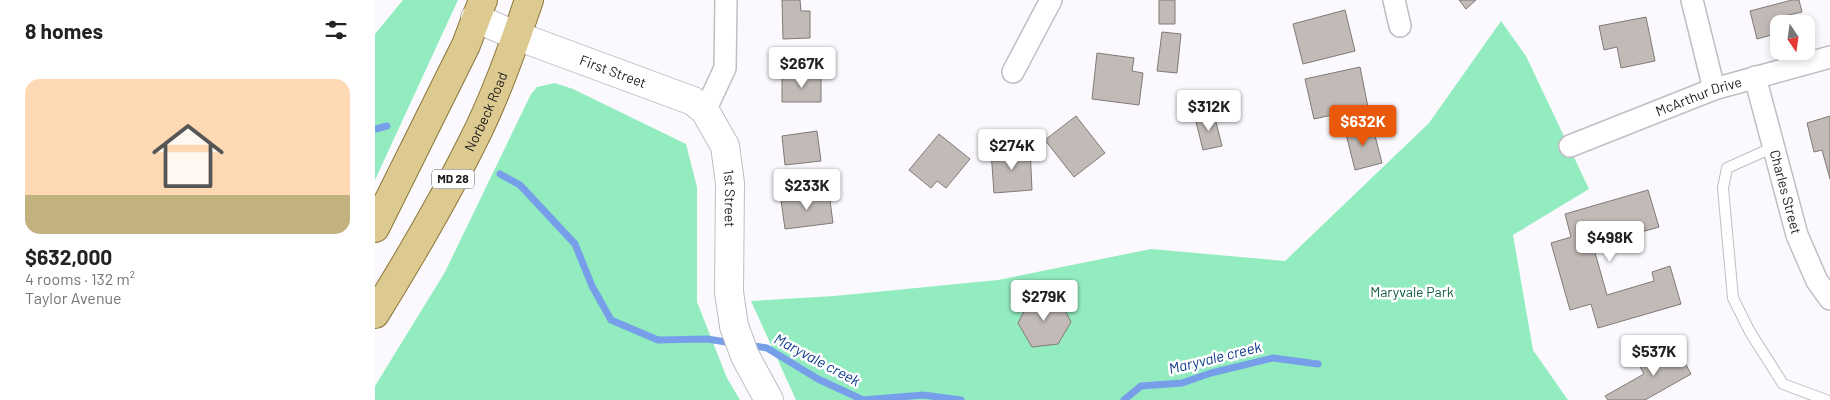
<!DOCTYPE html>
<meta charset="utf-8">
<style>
body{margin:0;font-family:Barlow,sans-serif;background:#f2f2f2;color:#222;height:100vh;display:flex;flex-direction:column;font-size:19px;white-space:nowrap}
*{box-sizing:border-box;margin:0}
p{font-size:16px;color:#767676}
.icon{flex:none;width:28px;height:28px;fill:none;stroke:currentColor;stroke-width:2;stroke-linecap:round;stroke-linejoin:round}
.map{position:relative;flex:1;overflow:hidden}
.sheet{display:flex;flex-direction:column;background:#fff;width:375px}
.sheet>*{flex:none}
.needle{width:32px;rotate:167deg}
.controls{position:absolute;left:1395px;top:15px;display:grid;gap:10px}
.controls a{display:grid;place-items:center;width:45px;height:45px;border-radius:10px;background:#fff;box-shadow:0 2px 8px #0003;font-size:25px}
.price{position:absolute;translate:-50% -42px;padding:0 11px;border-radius:5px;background:#fff;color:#222;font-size:16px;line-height:32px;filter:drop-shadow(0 1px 2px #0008)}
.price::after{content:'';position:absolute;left:50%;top:30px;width:15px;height:11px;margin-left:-8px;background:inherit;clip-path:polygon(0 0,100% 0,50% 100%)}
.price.on{background:#ea580c;color:#fff}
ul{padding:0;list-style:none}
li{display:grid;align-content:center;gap:10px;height:265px;padding:0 25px}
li+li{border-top:1px solid #e0e0e0}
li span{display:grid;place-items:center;height:155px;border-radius:15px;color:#555}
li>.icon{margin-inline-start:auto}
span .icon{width:90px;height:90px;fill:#fffc;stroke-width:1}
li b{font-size:21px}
h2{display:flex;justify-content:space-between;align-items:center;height:60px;padding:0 25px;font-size:21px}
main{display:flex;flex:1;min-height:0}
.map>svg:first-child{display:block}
</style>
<main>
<section class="sheet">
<h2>8 homes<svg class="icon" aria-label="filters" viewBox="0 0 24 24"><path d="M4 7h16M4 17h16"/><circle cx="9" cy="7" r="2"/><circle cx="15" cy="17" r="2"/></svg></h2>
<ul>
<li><span style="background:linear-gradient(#ffd9b3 75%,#c2b280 0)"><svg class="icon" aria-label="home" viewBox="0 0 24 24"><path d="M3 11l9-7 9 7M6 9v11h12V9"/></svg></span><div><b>$632,000</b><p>4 rooms · 132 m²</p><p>Taylor Avenue</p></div></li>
</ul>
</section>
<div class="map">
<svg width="1455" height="400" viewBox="0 0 1455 400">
<rect width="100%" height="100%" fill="#fbf9fe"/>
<path fill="#93ecbf" d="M28,0h55l-83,180v-146z
M1126,21l25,35 63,133 -76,46 20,115 35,50h-772l-45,-99 83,-5 164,-16 153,-31 134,12 144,-138z
M180,83l18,6 113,55 11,43v115l30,76 13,22h-365v-14l70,-114 86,-178 6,-7z"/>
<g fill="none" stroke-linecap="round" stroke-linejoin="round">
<path stroke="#779fe9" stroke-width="7" d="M0,129l12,-3
M125,174l20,11 55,59 17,42 19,34 47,20 49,-1 26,4
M373,345l19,3 51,31 45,21 60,-5 38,5
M749,400l17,-14 41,-3 29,-10 62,-15 45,6"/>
</g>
<path fill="#c1bab6" stroke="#807a76" d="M407,0h18l1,11h9v27l-27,1z
M784,0h16v24h-16z
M1084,0h17l-10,9z
M1417,0h7l3,12 -18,4 2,8h-7v9l-22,6 -7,-28z
M970,10l10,41 -52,13 -10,-40z
M1271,17l9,44 -34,7 -4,-21 -13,3 -5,-24z
M787,32l19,2 -4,39 -20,-2z
M722,53l37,5 -2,13 11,2 -4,32 -47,-6z
M985,67l8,40 -54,12 -9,-40z
M446,75v27h-39v-26z
M839,114l8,32 -19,4 -8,-32z
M701,116l29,37 -31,24 -29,-37z
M1455,116v63l-8,-29 -8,2 -7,-29z
M997,124l10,39 -27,7 -10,-40z
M442,131l4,30 -36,4 -3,-29z
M564,134l31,25 -24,29 -9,-7 -6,7 -22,-18z
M655,149l2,41 -38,3 -3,-42z
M1273,190l11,37 -21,6 -3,-11 -45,13 17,60 47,-14 -2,-9 18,-6 11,38 -83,24 -7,-24 -21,6 -19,-67 20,-6 -6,-23z
M454,193l4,30 -48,6 -4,-29z
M683,297l13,25 -13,22 -26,3 -14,-24 12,-23z
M1300,345l16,29 -46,26h-37l-3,-4 39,-22 -5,-9z"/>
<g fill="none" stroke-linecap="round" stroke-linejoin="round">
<g stroke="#c0bdc4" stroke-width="12">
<path id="lane" d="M1399,147l-47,21 -4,20 10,110 17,34 33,52 43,16"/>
</g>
<g stroke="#c0bdc4" stroke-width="24">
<g id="street">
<path d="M1019,0l6,26"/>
<path d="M1317,0l22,89"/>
<path d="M638,72l38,-72"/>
<path id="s1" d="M1380,77l42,158 20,46 13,18"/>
<path d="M330,111l20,-43 1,-68"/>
<path id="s2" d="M1195,146l144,-57 116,-32"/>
</g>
</g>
<g stroke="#c0bdc4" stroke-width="30">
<g id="secondary">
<path id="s3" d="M100,18l42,18 176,65 12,10 20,35 5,37 -1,109 5,34 11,30 24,44"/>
</g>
</g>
<g stroke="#8b7538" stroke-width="30">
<g id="primary">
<path d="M0,228l91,-183 17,-45"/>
<path id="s4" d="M0,314c34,-55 67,-111 96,-169 23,-44 42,-98 58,-145"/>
</g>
</g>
<use href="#lane" stroke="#fff" stroke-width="10"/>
<use href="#street" stroke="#fff" stroke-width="21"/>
<use href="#secondary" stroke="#fff" stroke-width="28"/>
<use href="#primary" stroke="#ddca90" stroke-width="28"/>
</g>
<g text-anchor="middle" stroke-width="5" stroke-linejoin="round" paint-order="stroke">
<rect fill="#fff" stroke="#605f62" stroke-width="1" x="57" y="169.5" width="42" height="19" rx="4"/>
<g font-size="12" font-weight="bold" fill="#1c1b1e">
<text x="78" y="183">MD 28</text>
</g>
<g font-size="14" fill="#1c1b1e" stroke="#fff">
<text dy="5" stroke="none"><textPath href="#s3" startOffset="148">First Street</textPath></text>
<text dy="5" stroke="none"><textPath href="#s2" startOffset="138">McArthur Drive</textPath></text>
<text dy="5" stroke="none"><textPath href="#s4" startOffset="231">Norbeck Road</textPath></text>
<text dy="5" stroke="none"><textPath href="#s1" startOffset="119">Charles Street</textPath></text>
<text dy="5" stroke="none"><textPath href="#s3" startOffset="342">1st Street</textPath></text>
</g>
<g font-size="14" fill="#105d3f" stroke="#fff">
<text x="1037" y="297">Maryvale Park</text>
</g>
<g font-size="15" font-style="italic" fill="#0e3b8f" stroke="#fff">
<text transform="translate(840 358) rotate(-14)" y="5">Maryvale creek</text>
<text transform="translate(442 360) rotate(28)" y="5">Maryvale creek</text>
</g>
</g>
</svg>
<div class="controls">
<a><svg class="needle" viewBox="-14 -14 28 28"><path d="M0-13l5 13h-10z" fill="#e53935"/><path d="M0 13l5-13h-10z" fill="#767676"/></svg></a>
</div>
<b class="price" style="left:427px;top:89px">$267K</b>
<b class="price" style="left:834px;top:132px">$312K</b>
<b class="price on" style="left:988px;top:147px">$632K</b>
<b class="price" style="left:637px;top:171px">$274K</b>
<b class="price" style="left:432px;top:211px">$233K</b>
<b class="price" style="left:1235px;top:263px">$498K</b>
<b class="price" style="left:669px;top:322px">$279K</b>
<b class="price" style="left:1279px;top:377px">$537K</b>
</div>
</main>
